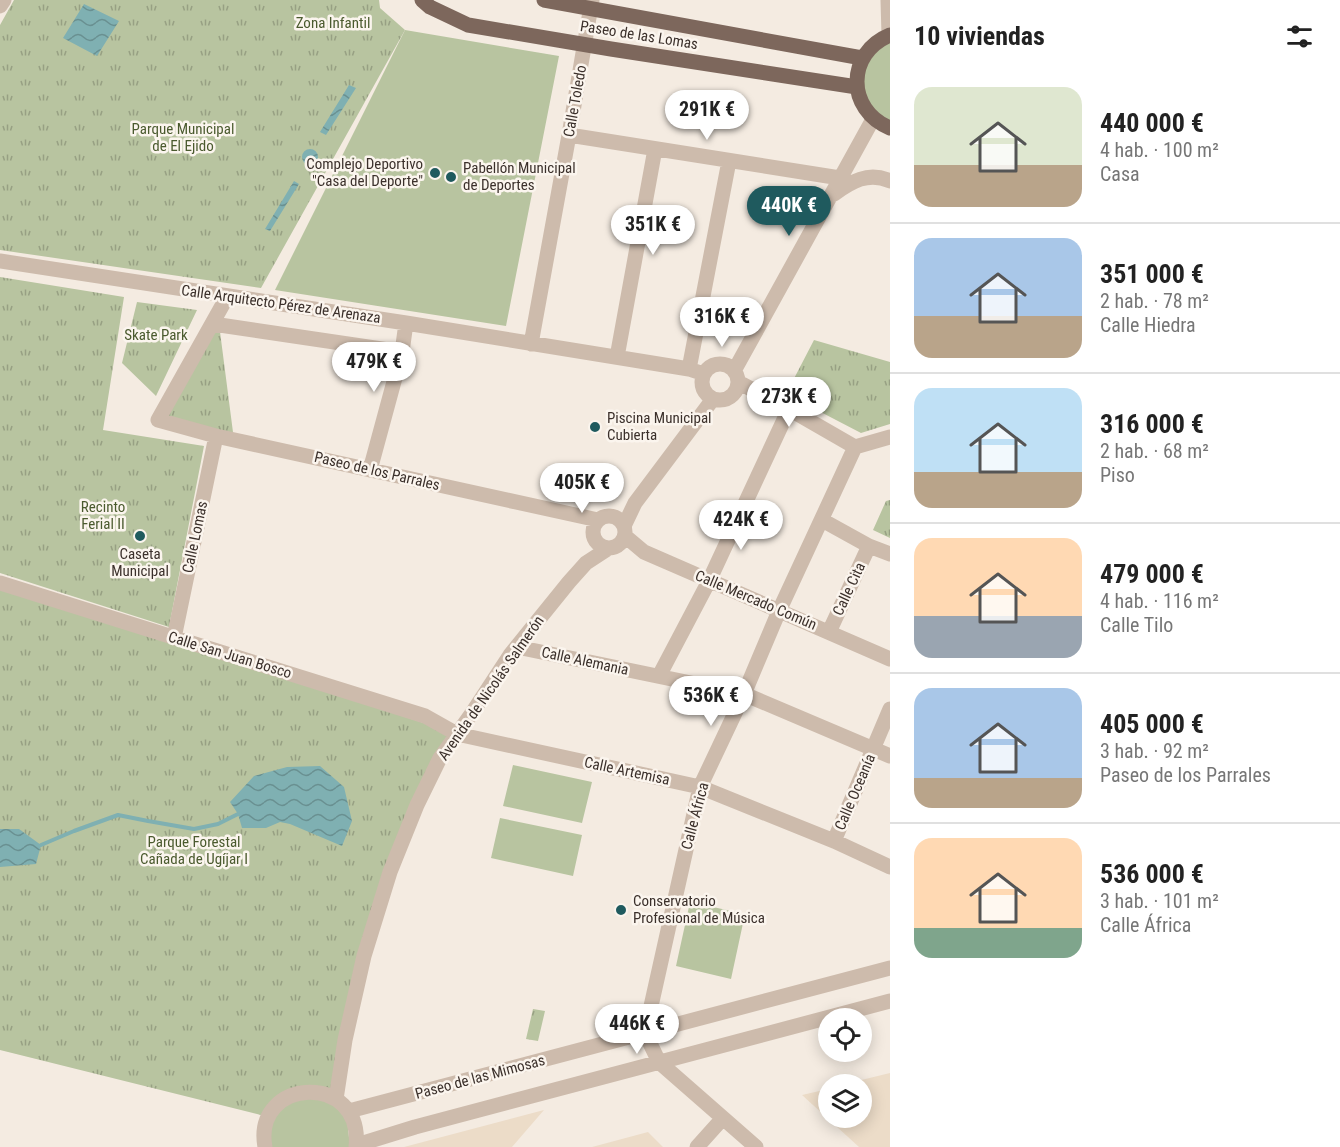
<!DOCTYPE html>
<html lang="es">
<meta charset="utf-8">
<style>
body{margin:0;font-family:"Roboto Condensed",sans-serif;background:#f6f6f6;color:#222;height:100vh;display:flex;flex-direction:column;font-size:22px;white-space:nowrap}
*{box-sizing:border-box;margin:0}
p{font-size:20px;color:#767676}
.icon{flex:none;width:33px;height:33px;fill:none;stroke:currentColor;stroke-width:2;stroke-linecap:round;stroke-linejoin:round}
.map{position:relative;flex:1;overflow:hidden}
.details{display:flex;flex-direction:column;background:#fff;width:450px}
.details>*{flex:none}
.buttons{position:absolute;left:818px;top:1008px;display:grid;gap:12px}
.buttons a{display:grid;place-items:center;width:54px;height:54px;border-radius:50%;background:#fff;box-shadow:0 3px 15px #0003;font-size:30px}
.price{position:absolute;translate:-50% -51px;padding:0 14px;border-radius:21px;background:#fff;color:#222;font-size:20px;line-height:39px;filter:drop-shadow(0 2px 3px #0008)}
.price::after{content:'';position:absolute;left:50%;top:36px;width:18px;height:14px;margin-left:-9px;background:inherit;clip-path:polygon(0 0,100% 0,50% 100%)}
.price.current{background:#1f5a5e;color:#fff}
ul{padding:0;list-style:none}
li{display:flex;align-items:center;gap:18px;height:150px;padding:0 24px}
li+li{border-top:2px solid #e0e0e0}
li span{display:grid;place-items:center;flex:none;width:168px;height:120px;border-radius:18px;color:#555}
li>.icon{margin-inline-start:auto}
span .icon{width:72px;height:72px;fill:#fffc;stroke-width:1}
li b{font-size:26px}
h2{display:flex;justify-content:space-between;align-items:center;height:72px;padding:0 24px;font-size:26px}
main{display:flex;flex:1;min-height:0}
.map>svg:first-child{display:block}
</style>
<main>
<div class="map">
<svg width="890" height="1147" viewBox="0 0 890 1147">
<defs>
<pattern id="park-tufts" width="24" height="20" patternUnits="userSpaceOnUse" patternTransform="scale(1.5)"><rect width="24" height="20" fill="#b8c4a0"/><path d="M3 7l-1-3M5 7V3M7 7l1-3M15 17l-1-3M17 17v-4M19 17l1-3" fill="none" stroke="#97a083"/></pattern>
<pattern id="water-waves" width="16" height="10" patternUnits="userSpaceOnUse" patternTransform="scale(1.5)"><rect width="16" height="10" fill="#7fb0b2"/><path d="M0 5q4-4 8 0t8 0" fill="none" stroke="#699091"/></pattern>
</defs>
<rect width="100%" height="100%" fill="#f4ebe1"/>
<path fill="#b8c4a0" d="M405,30l154,26 -53,270 -231,-36z
M890,42v80l-2,-1c-7,-6 -16,-13 -20,-20 -1,-2 -3,-7 -3,-9 -6,-21 6,-40 25,-50z
M513,765l79,17 -10,41 -79,-17z
M500,818l82,17 -9,41 -82,-18z
M690,902l55,12 -14,65 -55,-13z
M299,1097l28,2 20,19 3,29h-79c-1,-33 2,-32 28,-50z"/>
<path fill="url(#park-tufts)" d="M14,0h365l1,8 25,22 -144,258 -261,-38v-225z
M0,277l124,20 -21,133 101,16 -35,181 -169,-54z
M137,302l60,8 -41,86 -34,-33z
M219,324l15,116 -76,-20z
M814,340l76,22v62l-29,9 -75,-39z
M890,500v38l-17,-8 13,-29z
M0,583l457,151 -67,138 -54,227 -35,-7 -32,25 -269,-67z
M533,1009l12,2 -7,30 -12,-2z"/>
<path fill="#ecdcc8" d="M890,1073v74h-31l-57,-52 26,-6v29h33v-34h-16z
M544,1110l-32,37h-108z
M648,1132l15,15h-71z"/>
<path fill="url(#water-waves)" d="M84,4l35,17 -22,35 -34,-18z
M349,85l7,3 -30,47 -6,-3z
M302 157a8 8 0 1 1 16 0a8 8 0 1 1-16 0Z
M294,181l5,3 -29,47 -5,-2z
M320,766l24,21 8,34 -10,25 -52,-22 -10,-2 -14,6h-24l-4,-14 -8,-12 24,-26 33,-9z
M0,829h19l22,16 -5,19 -36,3z"/>
<g fill="none" stroke-linecap="round" stroke-linejoin="round">
<path stroke="#7fb0b2" stroke-width="4" d="M41,845l33,-14 44,-16 30,6 46,8 24,-5 20,-10"/>
<path stroke="#cdbbac" stroke-width="15" d="M888,0l1,35
M0,6l4,-6
M569,135l271,43
M834,194c17,-12 34,-23 56,-13
M0,261l406,62 283,46 15,5
M227,297l-69,123 58,16 382,84
M213,324l189,28
M531,344l38,-209 23,-135
M617,357l38,-208
M702 382a18 18 0 1 1 36 0a18 18 0 1 1-36 0Z
M689,369l40,-208
M734,371l139,-252
M738,382l51,27 66,38 35,-10
M370,470l32,-118 4,-29
M593 532a16 16 0 1 1 32 0a16 16 0 1 1-32 0Z
M822,520l47,26 21,8
M624,526l11,-23 78,-104
M625,536l19,16 246,107
M0,583l425,133 32,18 243,53 134,54 56,26
M829,632l40,-86
M174,638l42,-202
M517,647l227,47 146,62
M659,676l50,-95 80,-172
M834,841l56,-132
M336,1099l9,-59 19,-84 26,-84 27,-67 23,-47 32,-45 38,-58 59,-73 17,-19 23,-15
M349,1111l541,-143
M357,1145l58,-18 475,-126
M265,1147c-13,-70 99,-76 91,0
M697,1147l26,-29
M756,1147l-97,-85 -14,-29 55,-246 44,-93 35,-83 76,-164"/>
<path stroke="#7d675c" stroke-width="15" d="M422,0l8,7 38,18 143,24 246,38
M544,0l318,58
M890,35c-44,18 -44,75 0,93"/>
</g>
<g fill="#1f5a5e" stroke="#fbf5ee" stroke-width="2">
<circle cx="435" cy="173" r="6"/>
<circle cx="451" cy="177" r="6"/>
<circle cx="595" cy="427" r="6"/>
<circle cx="140" cy="536" r="6"/>
<circle cx="621" cy="910" r="6"/>
</g>
<g text-anchor="middle" stroke-width="5" stroke-linejoin="round" paint-order="stroke">
<g font-size="15" fill="#4a5a2e" stroke="#fbf5ee">
<text x="333" y="28">Zona Infantil</text>
<text x="183" y="134">Parque Municipal<tspan x="183" dy="17">de El Ejido</tspan></text>
<text x="156" y="340">Skate Park</text>
<text x="103" y="512">Recinto<tspan x="103" dy="17">Ferial II</tspan></text>
<text x="194" y="847">Parque Forestal<tspan x="194" dy="17">Cañada de Ugíjar I</tspan></text>
</g>
<g font-size="15" fill="#3b302b" stroke="#fbf5ee">
<text transform="translate(639 35) rotate(9)" y="5">Paseo de las Lomas</text>
<text transform="translate(575 101) rotate(-80)" y="5">Calle Toledo</text>
<text transform="translate(281 304) rotate(8)" y="5">Calle Arquitecto Pérez de Arenaza</text>
<text transform="translate(377 471) rotate(13)" y="5">Paseo de los Parrales</text>
<text transform="translate(195 537) rotate(-78)" y="5">Calle Lomas</text>
<text transform="translate(849 589) rotate(-65)" y="5">Calle Cita</text>
<text transform="translate(756 600) rotate(23)" y="5">Calle Mercado Común</text>
<text transform="translate(230 655) rotate(17)" y="5">Calle San Juan Bosco</text>
<text transform="translate(585 661) rotate(12)" y="5">Calle Alemania</text>
<text transform="translate(491 688) rotate(-55)" y="5">Avenida de Nicolás Salmerón</text>
<text transform="translate(627 771) rotate(12)" y="5">Calle Artemisa</text>
<text transform="translate(855 792) rotate(-67)" y="5">Calle Oceanía</text>
<text transform="translate(695 816) rotate(-75)" y="5">Calle África</text>
<text transform="translate(480 1077) rotate(-15)" y="5">Paseo de las Mimosas</text>
</g>
<g font-size="15" fill="#3b302b" stroke="#fbf5ee" text-anchor="start">
<text x="423" y="169" text-anchor="end">Complejo Deportivo<tspan x="423" dy="17">"Casa del Deporte"</tspan></text>
<text x="463" y="173">Pabellón Municipal<tspan x="463" dy="17">de Deportes</tspan></text>
<text x="607" y="423">Piscina Municipal<tspan x="607" dy="17">Cubierta</tspan></text>
<text x="140" y="559" text-anchor="middle">Caseta<tspan x="140" dy="17">Municipal</tspan></text>
<text x="633" y="906">Conservatorio<tspan x="633" dy="17">Profesional de Música</tspan></text>
</g>
</g>
</svg>
<div class="buttons">
<a><svg class="icon" aria-label="locate" viewBox="0 0 24 24"><circle cx="12" cy="12" r="6"/><path d="M12 2v4M12 18v4M2 12h4M18 12h4"/></svg></a>
<a><svg class="icon" aria-label="layers" viewBox="0 0 24 24"><path d="M12 4l9 5-9 5-9-5zM3 14l9 5 9-5"/></svg></a>
</div>
<b class="price" style="left:707px;top:141px">291K €</b>
<b class="price current" style="left:789px;top:237px">440K €</b>
<b class="price" style="left:653px;top:256px">351K €</b>
<b class="price" style="left:722px;top:348px">316K €</b>
<b class="price" style="left:374px;top:393px">479K €</b>
<b class="price" style="left:789px;top:428px">273K €</b>
<b class="price" style="left:582px;top:514px">405K €</b>
<b class="price" style="left:741px;top:551px">424K €</b>
<b class="price" style="left:711px;top:727px">536K €</b>
<b class="price" style="left:637px;top:1055px">446K €</b>
</div>
<section class="details">
<h2>10 viviendas<svg class="icon" aria-label="filters" viewBox="0 0 24 24"><path d="M4 7h16M4 17h16"/><circle cx="9" cy="7" r="2"/><circle cx="15" cy="17" r="2"/></svg></h2>
<ul>
<li><span style="background:linear-gradient(#dfe7d0 65%,#b9a48a 0)"><svg class="icon" aria-label="home" viewBox="0 0 24 24"><path d="M3 11l9-7 9 7M6 9v11h12V9"/></svg></span><div><b>440 000 €</b><p>4 hab. · 100 m²</p><p>Casa</p></div></li>
<li><span style="background:linear-gradient(#a9c7e8 65%,#b9a48a 0)"><svg class="icon" aria-label="home" viewBox="0 0 24 24"><path d="M3 11l9-7 9 7M6 9v11h12V9"/></svg></span><div><b>351 000 €</b><p>2 hab. · 78 m²</p><p>Calle Hiedra</p></div></li>
<li><span style="background:linear-gradient(#bfe0f5 70%,#b9a48a 0)"><svg class="icon" aria-label="home" viewBox="0 0 24 24"><path d="M3 11l9-7 9 7M6 9v11h12V9"/></svg></span><div><b>316 000 €</b><p>2 hab. · 68 m²</p><p>Piso</p></div></li>
<li><span style="background:linear-gradient(#ffd9b3 65%,#9aa5b1 0)"><svg class="icon" aria-label="home" viewBox="0 0 24 24"><path d="M3 11l9-7 9 7M6 9v11h12V9"/></svg></span><div><b>479 000 €</b><p>4 hab. · 116 m²</p><p>Calle Tilo</p></div></li>
<li><span style="background:linear-gradient(#a9c7e8 75%,#b9a48a 0)"><svg class="icon" aria-label="home" viewBox="0 0 24 24"><path d="M3 11l9-7 9 7M6 9v11h12V9"/></svg></span><div><b>405 000 €</b><p>3 hab. · 92 m²</p><p>Paseo de los Parrales</p></div></li>
<li><span style="background:linear-gradient(#ffd9b3 75%,#7fa58c 0)"><svg class="icon" aria-label="home" viewBox="0 0 24 24"><path d="M3 11l9-7 9 7M6 9v11h12V9"/></svg></span><div><b>536 000 €</b><p>3 hab. · 101 m²</p><p>Calle África</p></div></li>
</ul>
</section>
</main>
